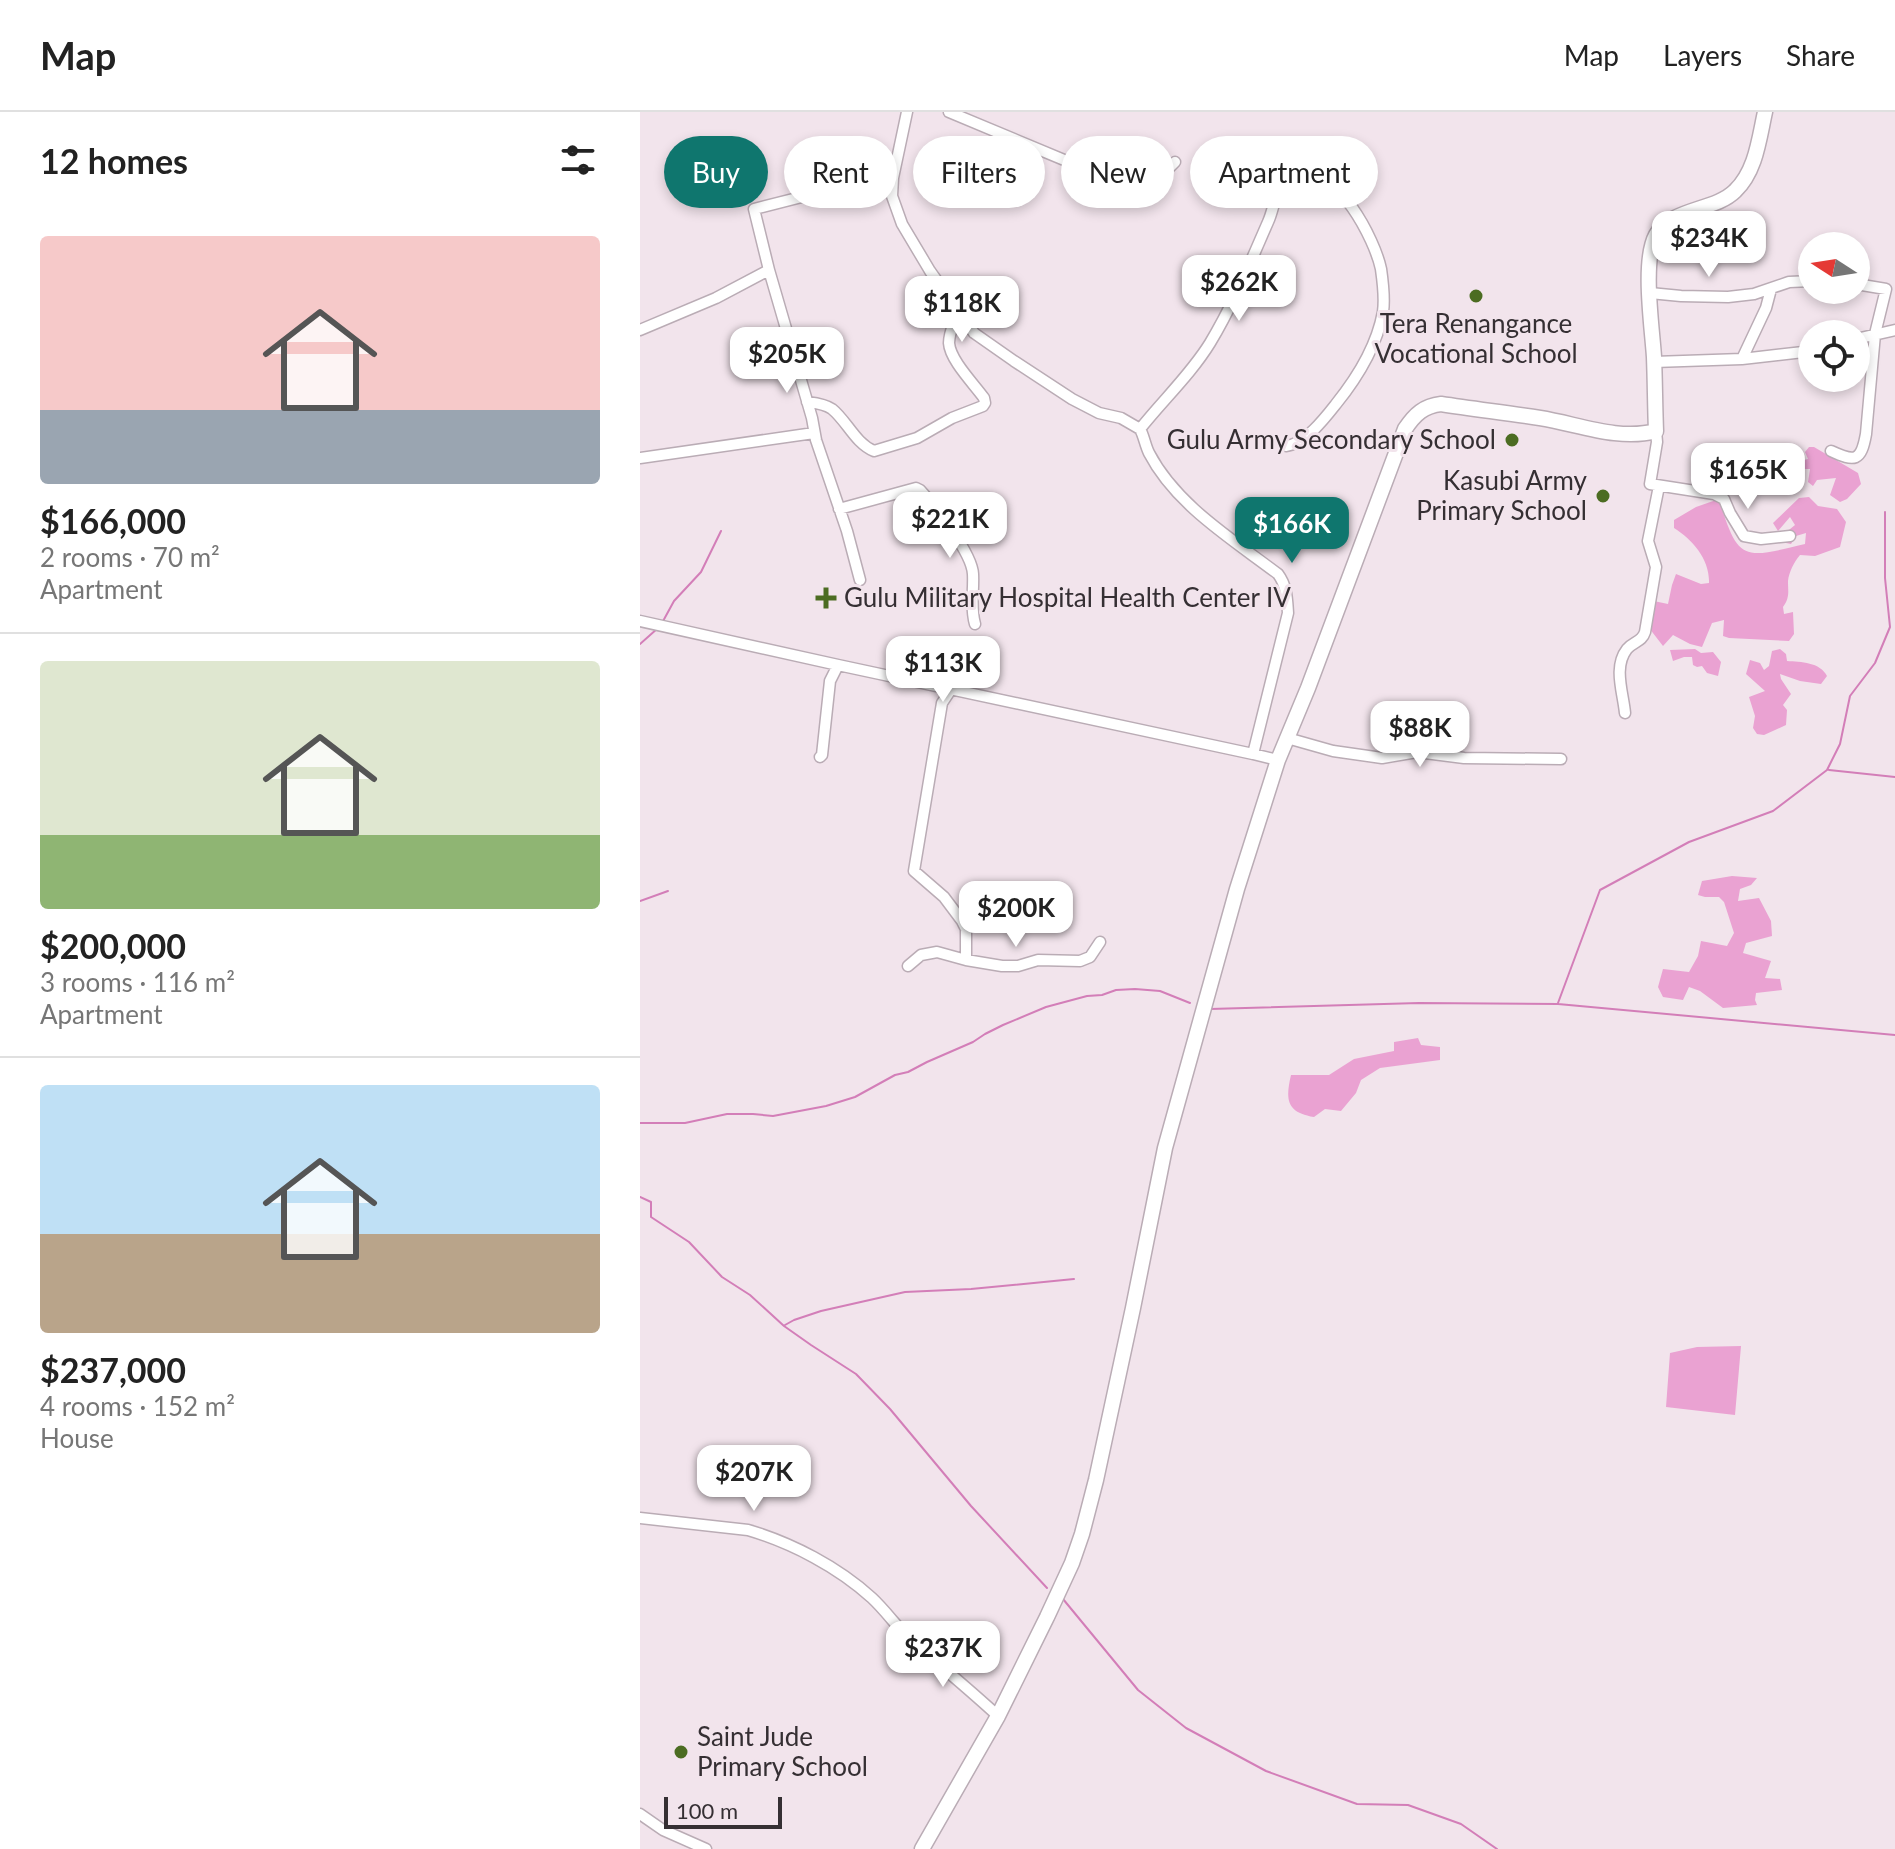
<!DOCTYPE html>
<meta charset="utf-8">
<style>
body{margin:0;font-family:Lato,sans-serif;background:#f6f6f6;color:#222;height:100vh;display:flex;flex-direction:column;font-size:30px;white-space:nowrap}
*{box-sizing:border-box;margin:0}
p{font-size:26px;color:#767676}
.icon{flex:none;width:44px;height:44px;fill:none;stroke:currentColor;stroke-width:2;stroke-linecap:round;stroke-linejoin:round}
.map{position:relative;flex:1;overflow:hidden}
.sheet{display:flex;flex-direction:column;background:#fff;width:640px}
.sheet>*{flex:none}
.top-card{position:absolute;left:24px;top:24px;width:760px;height:72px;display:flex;gap:16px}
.needle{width:52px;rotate:282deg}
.fabs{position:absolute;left:1158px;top:120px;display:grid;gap:16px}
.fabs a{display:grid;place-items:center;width:72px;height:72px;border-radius:50%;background:#fff;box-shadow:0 4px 12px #0003;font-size:40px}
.scale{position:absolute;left:24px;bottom:20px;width:118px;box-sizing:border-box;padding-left:8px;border:4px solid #352f33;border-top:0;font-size:22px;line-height:28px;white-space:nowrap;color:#352f33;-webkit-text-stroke:6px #f2e4ec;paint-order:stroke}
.price{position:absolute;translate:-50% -68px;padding:0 18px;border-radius:16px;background:#fff;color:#222;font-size:26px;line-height:52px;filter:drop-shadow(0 2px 4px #0008)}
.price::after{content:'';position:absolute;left:50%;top:48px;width:24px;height:18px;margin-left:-12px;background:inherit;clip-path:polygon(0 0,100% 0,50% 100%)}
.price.current{background:#0f766e;color:#fff}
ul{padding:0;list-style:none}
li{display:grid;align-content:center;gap:16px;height:424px;padding:0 40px}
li+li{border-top:2px solid #e0e0e0}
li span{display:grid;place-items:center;height:248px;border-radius:8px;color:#555}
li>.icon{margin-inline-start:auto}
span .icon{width:144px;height:144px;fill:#fffc;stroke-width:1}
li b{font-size:34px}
h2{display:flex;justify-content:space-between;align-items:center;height:96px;padding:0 40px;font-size:34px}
.pill{padding:0 28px;border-radius:36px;background:#fff;box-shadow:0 4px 12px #0003;font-size:28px;line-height:72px}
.pill.current{background:#0f766e;color:#fff}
header{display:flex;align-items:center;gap:48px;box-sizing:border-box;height:112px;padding:0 40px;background:#fff;border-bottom:2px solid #e0e0e0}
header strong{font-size:38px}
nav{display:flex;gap:44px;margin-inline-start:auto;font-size:28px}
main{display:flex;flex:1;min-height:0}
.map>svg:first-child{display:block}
</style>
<header>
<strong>Map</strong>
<nav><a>Map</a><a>Layers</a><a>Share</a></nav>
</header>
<main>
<section class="sheet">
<h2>12 homes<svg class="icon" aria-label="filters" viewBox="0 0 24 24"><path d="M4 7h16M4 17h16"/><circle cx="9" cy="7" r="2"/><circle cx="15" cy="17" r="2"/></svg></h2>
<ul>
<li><span style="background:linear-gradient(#f6c9c9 70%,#9aa5b1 0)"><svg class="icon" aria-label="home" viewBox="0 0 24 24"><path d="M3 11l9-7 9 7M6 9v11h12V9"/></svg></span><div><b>$166,000</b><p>2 rooms · 70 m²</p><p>Apartment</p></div></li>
<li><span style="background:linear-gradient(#dfe7d0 70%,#8fb573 0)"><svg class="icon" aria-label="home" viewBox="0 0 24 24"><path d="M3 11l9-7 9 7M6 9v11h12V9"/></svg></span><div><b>$200,000</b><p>3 rooms · 116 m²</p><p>Apartment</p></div></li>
<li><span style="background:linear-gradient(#bfe0f5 60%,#b9a48a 0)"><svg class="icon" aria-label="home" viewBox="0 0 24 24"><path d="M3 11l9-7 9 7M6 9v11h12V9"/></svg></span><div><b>$237,000</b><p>4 rooms · 152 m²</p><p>House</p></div></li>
</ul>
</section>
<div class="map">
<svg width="1255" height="1737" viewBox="0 0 1255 1737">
<rect width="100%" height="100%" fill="#f2e4ec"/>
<path fill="#eaa2d2" d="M1169,335h5l44,26 3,11 -14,15 -7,3 -10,-7 6,-17 -19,2 -4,6 -5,-4 2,-13h-15l5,-8 8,-2 -3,-7z
M1169,385l9,9 19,3 9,13 -6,25 -25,9 -15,-1c-6,7 -11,17 -12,26 0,11 2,16 -5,26l1,7 9,-2 1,22 -5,7 -60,-3 -6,-2 1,-16 -12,3 -10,24 -12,-3 -17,-9 -10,11 -17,-22 3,-24 19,4 4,-19 4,-11 25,10 8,-1c1,-23 -16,-43 -35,-55v-8l22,-13 23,-8c19,63 24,60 86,45l1,-11 -10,3 -5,8 -10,-2 3,-8 11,-9 -5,-8 -12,14 -5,-8 26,-25z
M1055,537l6,4 12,-1 8,10 -3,14 -11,-3 -5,-7 -5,1 -4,-2 -1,-8h-8l-11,4 -3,-11z
M1140,537l6,5 1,7c14,1 33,1 40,15l-6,8 -21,-3 -20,-7 1,5 10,15 -8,11 4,5 -1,15 -22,10 -7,-1 -4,-6 2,-12 -6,-19 16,-6 -19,-17 4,-14 10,3 4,7 5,-4 3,-15z
M1092,764l25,2 -6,7 -11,4 -2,12 21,-3 12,23 1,15 -26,7 -3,10 28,8 -6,17 15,1 2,11 -26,3 -1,7 2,5 -34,3 -23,-17 -11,-4 -6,13 -20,-3 -5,-10 5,-18 26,3 9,-16 3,-15 26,5 7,-13 -10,-31 -5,-5h-14l-7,-2 4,-14z
M778,926l3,7 19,2v13l-60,8 -19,12 -5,13 -15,18 -16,-2 -11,8c-27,-5 -29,-16 -23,-42h38l25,-16 40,-8v-9z
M1101,1234l-6,69 -69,-8 4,-54 27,-6z"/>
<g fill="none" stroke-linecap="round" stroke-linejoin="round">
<path stroke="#d37eb8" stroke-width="2" d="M22,511l12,-22 27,-29 20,-41
M0,532l18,-16
M1189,658l66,7
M0,789l28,-10
M918,891l42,-113 89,-48 84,-31 54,-41 13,-26 10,-48 25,-33 15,-36 -5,-49v-66
M570,897l209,-6 139,1 337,31
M0,1011h45l42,-9h26l20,2 53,-10 29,-9 40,-22 13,-3 19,-10 46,-20 12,-8 18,-9 43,-18 41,-11 15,-1 14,-5 19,-1 25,2 30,12
M0,1085l11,5v15l38,25 33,35 28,18 34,31 27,19 45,29 34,35 81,97 76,82
M145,1213l9,-5 27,-9 84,-19 66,-3 103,-10
M423,1487l75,91 48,38 80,43 91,33 51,1 53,19 36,25"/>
<g stroke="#baacb5" stroke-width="13">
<path id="street" d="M309,0l132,55 44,20 28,-3 22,-22
M253,66l-1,18 10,28 28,47 44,62 40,28 58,38 27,14 22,5 19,11c4,7 5,16 9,24 27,52 83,86 129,121 9,12 9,25 10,39l-35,141 25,6
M129,158l43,148 4,22 31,91 13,49
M1010,181l31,3 47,1 26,-3 35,-12 23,-1
M0,218l76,-32 53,-28 -15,-61 79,-20 60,-11 14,-66
M1216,227l39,-9
M1102,247l24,-51 5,-19
M1014,250l88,-3 70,-8
M167,290c8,1 18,2 25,7 15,12 23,34 42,42l43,-13 35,-20 31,-12 2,-3 -1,-5c-10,-14 -34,-38 -35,-55 0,-11 6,-22 9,-32
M500,317c23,-29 51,-55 70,-86 23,-38 40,-80 58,-121 5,-11 6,-23 12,-34 4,-7 12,-12 19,-14 38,-9 76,66 82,95 2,14 4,29 2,43 -6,33 -26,66 -47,92 -11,14 -31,40 -50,42
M1016,319l1,11 -7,42 64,10 10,5 6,14 14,23 17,3 29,-3
M1191,339c24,11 30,11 35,-17l9,-100 11,-45 -30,-5
M0,346l174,-25
M199,397l77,-21 4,2c15,16 52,63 53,84 1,17 -3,33 2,50
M0,509l198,44 415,89
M312,576l-10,15 -28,168 30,26 18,24 4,8v31
M985,601c-2,-21 -12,-46 2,-64 7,-8 15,-7 18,-17l11,-65 -8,-26 11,-55
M647,626l46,13 49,7 35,-6 47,6 97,1
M180,645l2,-2 8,-74 8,-16
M268,854l13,-11 16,-3 29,8 36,6h16l20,-6 42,1 10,-4 10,-15
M0,1406l108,12c44,13 90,37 124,68 15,14 27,32 42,45 28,24 57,48 84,73
M0,1702l23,16 43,19"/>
</g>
<g stroke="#baacb5" stroke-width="17">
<path id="secondary" d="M282,1737l76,-133 49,-99 25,-54 10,-29 14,-54 37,-172 32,-160 72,-259 41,-129 30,-72 97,-259c10,-15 19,-23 36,-25 33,5 66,9 99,14 38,6 78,23 116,13 -1,-25 -1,-49 -2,-74 -2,-31 -12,-96 2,-122 15,-27 59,-24 79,-44 21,-20 24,-52 30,-79"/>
</g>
<use href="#street" stroke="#fff" stroke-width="10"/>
<use href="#secondary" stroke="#fff" stroke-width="14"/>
</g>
<g fill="#4c6c22" stroke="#f2e4ec" stroke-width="3">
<circle cx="836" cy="184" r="8"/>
<circle cx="872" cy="328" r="8"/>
<circle cx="963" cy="384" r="8"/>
<path d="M182 474h8v8h8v8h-8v8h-8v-8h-8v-8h8z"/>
<circle cx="41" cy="1640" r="8"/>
</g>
<g text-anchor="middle" stroke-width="6" stroke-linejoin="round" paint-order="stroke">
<g font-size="26" fill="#352f33" stroke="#f2e4ec" text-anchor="end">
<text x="836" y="221" text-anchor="middle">Tera Renangance<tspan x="836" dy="30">Vocational School</tspan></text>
<text x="856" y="337">Gulu Army Secondary School</text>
<text x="947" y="378">Kasubi Army<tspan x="947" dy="30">Primary School</tspan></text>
<text x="204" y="495" text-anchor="start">Gulu Military Hospital Health Center IV</text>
<text x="57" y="1634" text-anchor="start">Saint Jude<tspan x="57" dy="30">Primary School</tspan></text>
</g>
</g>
</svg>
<div class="fabs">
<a><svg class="needle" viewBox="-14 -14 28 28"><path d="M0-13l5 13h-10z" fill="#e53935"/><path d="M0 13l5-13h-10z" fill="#767676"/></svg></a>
<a><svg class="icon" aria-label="locate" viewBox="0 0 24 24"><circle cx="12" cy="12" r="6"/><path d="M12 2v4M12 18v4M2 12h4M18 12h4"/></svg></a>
</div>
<div class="scale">100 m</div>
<b class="price" style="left:1069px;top:167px">$234K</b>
<b class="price" style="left:599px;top:211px">$262K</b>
<b class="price" style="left:322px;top:232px">$118K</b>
<b class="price" style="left:147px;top:283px">$205K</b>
<b class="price" style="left:1108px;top:399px">$165K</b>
<b class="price" style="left:310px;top:448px">$221K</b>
<b class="price current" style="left:652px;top:453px">$166K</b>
<b class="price" style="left:303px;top:592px">$113K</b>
<b class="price" style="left:780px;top:657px">$88K</b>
<b class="price" style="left:376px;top:837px">$200K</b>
<b class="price" style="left:114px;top:1401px">$207K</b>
<b class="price" style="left:303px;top:1577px">$237K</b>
<div class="top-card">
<a class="pill current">Buy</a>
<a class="pill">Rent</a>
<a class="pill">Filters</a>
<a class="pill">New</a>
<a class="pill">Apartment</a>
</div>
</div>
</main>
